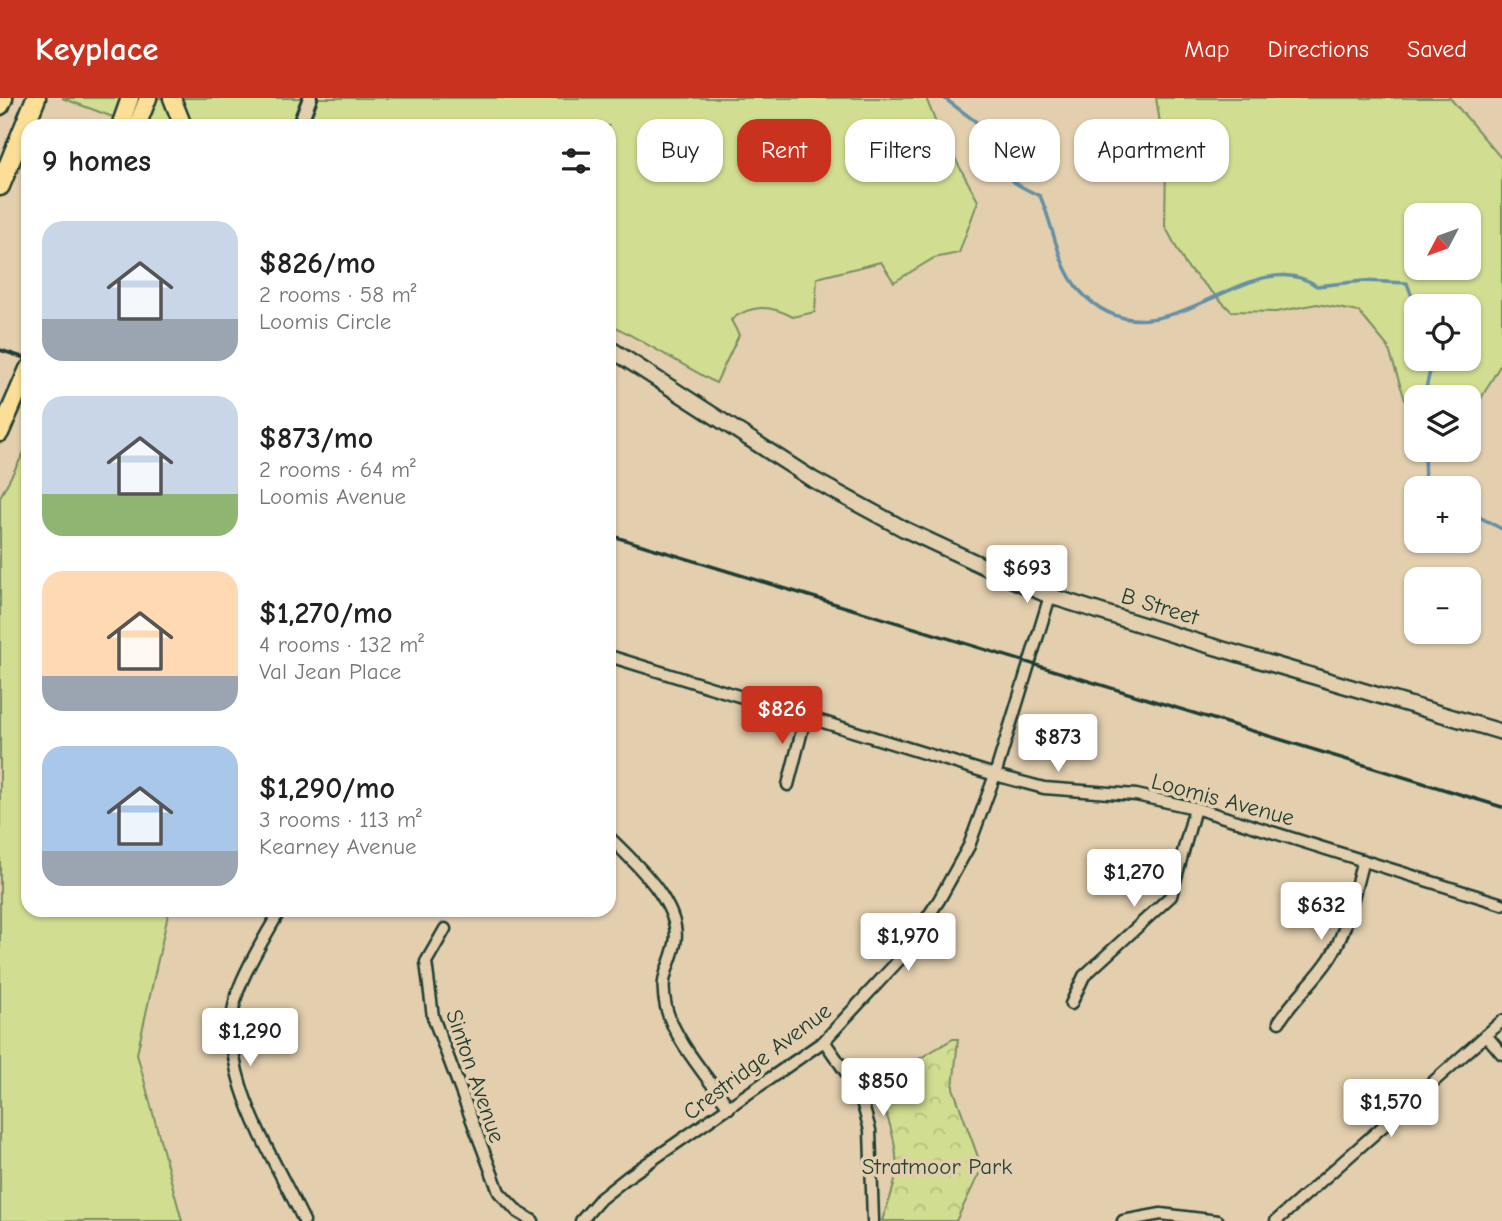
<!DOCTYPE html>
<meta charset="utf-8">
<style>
body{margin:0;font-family:"Comic Neue",sans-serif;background:#f2f2f2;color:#222;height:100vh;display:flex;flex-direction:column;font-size:26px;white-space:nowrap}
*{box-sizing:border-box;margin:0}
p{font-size:23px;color:#767676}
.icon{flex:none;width:38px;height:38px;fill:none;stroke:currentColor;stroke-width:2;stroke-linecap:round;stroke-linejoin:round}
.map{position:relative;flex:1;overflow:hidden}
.sheet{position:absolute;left:21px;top:21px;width:595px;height:798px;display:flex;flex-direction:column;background:#fff;border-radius:21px;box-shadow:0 2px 5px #0004}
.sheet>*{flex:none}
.top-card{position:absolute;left:637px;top:21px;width:665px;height:63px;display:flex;gap:14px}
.needle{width:46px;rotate:229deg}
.tools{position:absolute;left:1404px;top:105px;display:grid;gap:14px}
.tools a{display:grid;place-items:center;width:77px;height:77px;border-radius:14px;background:#fff;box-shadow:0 2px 5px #0004;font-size:35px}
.price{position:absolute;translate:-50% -60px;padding:0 16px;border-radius:7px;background:#fff;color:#222;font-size:23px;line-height:46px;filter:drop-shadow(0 2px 4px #0008)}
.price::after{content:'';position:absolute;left:50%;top:42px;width:21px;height:16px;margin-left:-10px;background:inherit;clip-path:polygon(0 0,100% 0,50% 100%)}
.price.active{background:#c8321e;color:#fff}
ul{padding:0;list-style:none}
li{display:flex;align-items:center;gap:21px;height:175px;padding:0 21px}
li span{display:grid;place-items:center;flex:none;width:196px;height:140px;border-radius:21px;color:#555}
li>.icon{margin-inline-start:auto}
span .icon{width:84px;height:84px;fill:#fffc;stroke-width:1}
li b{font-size:30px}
h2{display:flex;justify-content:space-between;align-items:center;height:84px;padding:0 21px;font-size:30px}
.pill{padding:0 24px;border-radius:21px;background:#fff;box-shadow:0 2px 5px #0004;font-size:24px;line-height:63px}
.pill.active{background:#c8321e;color:#fff}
header{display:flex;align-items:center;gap:42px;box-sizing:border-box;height:98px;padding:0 35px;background:#c8321e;color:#fff}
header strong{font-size:33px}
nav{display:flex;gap:38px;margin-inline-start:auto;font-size:24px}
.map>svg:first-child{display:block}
</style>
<header>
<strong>Keyplace</strong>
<nav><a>Map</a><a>Directions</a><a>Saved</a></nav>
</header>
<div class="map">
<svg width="1502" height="1123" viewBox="0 0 1502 1123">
<defs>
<pattern id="park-crowns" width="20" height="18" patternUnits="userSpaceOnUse" patternTransform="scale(1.75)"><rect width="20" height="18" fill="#d1dd90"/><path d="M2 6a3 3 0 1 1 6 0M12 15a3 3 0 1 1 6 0" fill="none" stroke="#b3bf7d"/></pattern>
</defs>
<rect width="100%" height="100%" fill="#e3cfae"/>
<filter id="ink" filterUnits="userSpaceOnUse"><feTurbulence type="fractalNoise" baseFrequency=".0143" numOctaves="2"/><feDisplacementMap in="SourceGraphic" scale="14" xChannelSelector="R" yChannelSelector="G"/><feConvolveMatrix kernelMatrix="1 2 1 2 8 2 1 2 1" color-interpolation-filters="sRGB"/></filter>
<g filter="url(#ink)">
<path fill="#d1dd90" stroke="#788d62" stroke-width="2" fill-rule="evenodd" d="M62,0h864l10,25 42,78 -19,52 -25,5 -40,24 -13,-20 -64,16 -2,34 -22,5c-22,-12 -42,-13 -62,3l8,15 -23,48 -107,-60v-197h-472z
M1156,0h294l52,61v203l-34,59v-24h-52v21l-8,-9 -20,-62 -29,-35 -42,-8 -41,8 -45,-1 -45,-45 -21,-40 1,-67zM1416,117h52v53h-52zM1416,208h52v53h-52z
M28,347v465h141l-32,144 45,167h-182v-724z"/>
<path fill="url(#park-crowns)" stroke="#788d62" stroke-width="2" d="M953,941h5l-5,49 29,80 -26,53h-74c4,-14 11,-27 13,-42 6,-31 -8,-67 -21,-94z"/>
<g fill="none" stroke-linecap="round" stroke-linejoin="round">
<path stroke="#658fa5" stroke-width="3.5" d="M944,0l51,38c6,39 10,44 45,60 14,30 17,69 39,94 79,88 170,-53 238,-4l46,-5 44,2 9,25
M1424,299l6,-26 -1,-12
M1424,352l1,38
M1468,413l34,18"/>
<g stroke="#1f3d34" stroke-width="15">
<path id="minor" d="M609,558l386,119 49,13 92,7 59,13 307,96
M788,687l18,-70
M609,739c24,24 74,68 66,107 -6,27 -16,31 -9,63 8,33 44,73 63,101
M280,812c-14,26 -32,53 -42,81 -26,76 34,162 66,230
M445,831l-19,33 7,55 66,175 19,20 15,9
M1071,906l13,-28 87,-80 24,-88
M1279,924c15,-24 36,-41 51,-64 18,-28 24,-67 33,-98
M1486,937l16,19
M824,943l35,50 11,39 3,91
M581,1123l19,-22 29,-23 195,-135 76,-82 39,-59 30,-54 26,-71 55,-179
M1123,1123l38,-7 57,7
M1276,1123l226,-200"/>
</g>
<g stroke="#1f3d34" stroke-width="18">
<path id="tertiary" d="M299,28l11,-28"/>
</g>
<g stroke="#1f3d34" stroke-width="19">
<path id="secondary" d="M609,250l203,131 92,50 107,50 39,17 131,41 321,95"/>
</g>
<g stroke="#1f3d34" stroke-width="21">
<path id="primary" d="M172,0l11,28
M120,28l10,-28
M137,28l11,-28
M0,335l28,-64"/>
</g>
<g stroke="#1f3d34" stroke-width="23">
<path id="motorway" d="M0,7l3,-7
M0,88l36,-88"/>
</g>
<use href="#minor" stroke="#e3cfae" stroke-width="10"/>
<use href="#tertiary" stroke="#e3cfae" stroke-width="12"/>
<use href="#secondary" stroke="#e3cfae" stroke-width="14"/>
<use href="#primary" stroke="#fbdf96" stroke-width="16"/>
<use href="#motorway" stroke="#fbdf96" stroke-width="18"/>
<path stroke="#1f3d34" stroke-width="3.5" d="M0,252l28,9
M609,437l893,272"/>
</g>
</g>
<g text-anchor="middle" stroke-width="7" stroke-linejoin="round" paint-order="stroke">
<g font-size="23" fill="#1f3d34" stroke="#e3cfae">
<text transform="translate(1160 508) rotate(17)" y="8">B Street</text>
<text transform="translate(1223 701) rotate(15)" y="8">Loomis Avenue</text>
<text transform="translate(757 963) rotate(-37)" y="8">Crestridge Avenue</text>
<text transform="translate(476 978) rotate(71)" y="8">Sinton Avenue</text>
</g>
<g font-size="23" fill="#284539" stroke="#e3cfae">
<text x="937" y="1076">Stratmoor Park</text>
</g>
</g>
</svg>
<div class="tools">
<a><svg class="needle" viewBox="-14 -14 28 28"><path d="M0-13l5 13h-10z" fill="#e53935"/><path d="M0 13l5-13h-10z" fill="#767676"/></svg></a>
<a><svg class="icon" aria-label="locate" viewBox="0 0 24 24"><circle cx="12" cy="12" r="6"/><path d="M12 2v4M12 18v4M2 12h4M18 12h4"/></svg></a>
<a><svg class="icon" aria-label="layers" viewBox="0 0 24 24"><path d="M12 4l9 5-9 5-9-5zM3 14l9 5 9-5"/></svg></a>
<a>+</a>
<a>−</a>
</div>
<b class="price" style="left:1027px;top:507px">$693</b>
<b class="price active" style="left:782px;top:648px">$826</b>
<b class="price" style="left:1058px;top:676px">$873</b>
<b class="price" style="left:1134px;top:811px">$1,270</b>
<b class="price" style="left:1321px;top:844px">$632</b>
<b class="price" style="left:908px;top:875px">$1,970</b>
<b class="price" style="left:250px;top:970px">$1,290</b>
<b class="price" style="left:883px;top:1020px">$850</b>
<b class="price" style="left:1391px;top:1041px">$1,570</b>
<div class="top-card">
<a class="pill">Buy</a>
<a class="pill active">Rent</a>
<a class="pill">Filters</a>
<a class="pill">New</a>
<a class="pill">Apartment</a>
</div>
<section class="sheet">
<h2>9 homes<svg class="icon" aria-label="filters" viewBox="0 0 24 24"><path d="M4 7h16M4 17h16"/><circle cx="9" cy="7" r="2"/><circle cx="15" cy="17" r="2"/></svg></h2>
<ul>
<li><span style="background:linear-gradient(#c9d6e8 70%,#9aa5b1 0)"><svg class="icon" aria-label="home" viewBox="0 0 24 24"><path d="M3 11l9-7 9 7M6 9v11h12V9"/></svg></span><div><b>$826/mo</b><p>2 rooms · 58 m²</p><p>Loomis Circle</p></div></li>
<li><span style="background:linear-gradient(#c9d6e8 70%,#8fb573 0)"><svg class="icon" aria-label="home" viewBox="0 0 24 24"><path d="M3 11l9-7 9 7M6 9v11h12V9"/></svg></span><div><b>$873/mo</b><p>2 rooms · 64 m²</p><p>Loomis Avenue</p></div></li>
<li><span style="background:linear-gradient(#ffd9b3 75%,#9aa5b1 0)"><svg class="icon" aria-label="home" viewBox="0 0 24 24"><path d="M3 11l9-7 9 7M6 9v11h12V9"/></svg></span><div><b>$1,270/mo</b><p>4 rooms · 132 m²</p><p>Val Jean Place</p></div></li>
<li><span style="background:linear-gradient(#a9c7e8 75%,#9aa5b1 0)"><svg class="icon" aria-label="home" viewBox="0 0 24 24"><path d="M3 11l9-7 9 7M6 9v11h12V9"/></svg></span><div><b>$1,290/mo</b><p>3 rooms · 113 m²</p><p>Kearney Avenue</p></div></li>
</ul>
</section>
</div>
